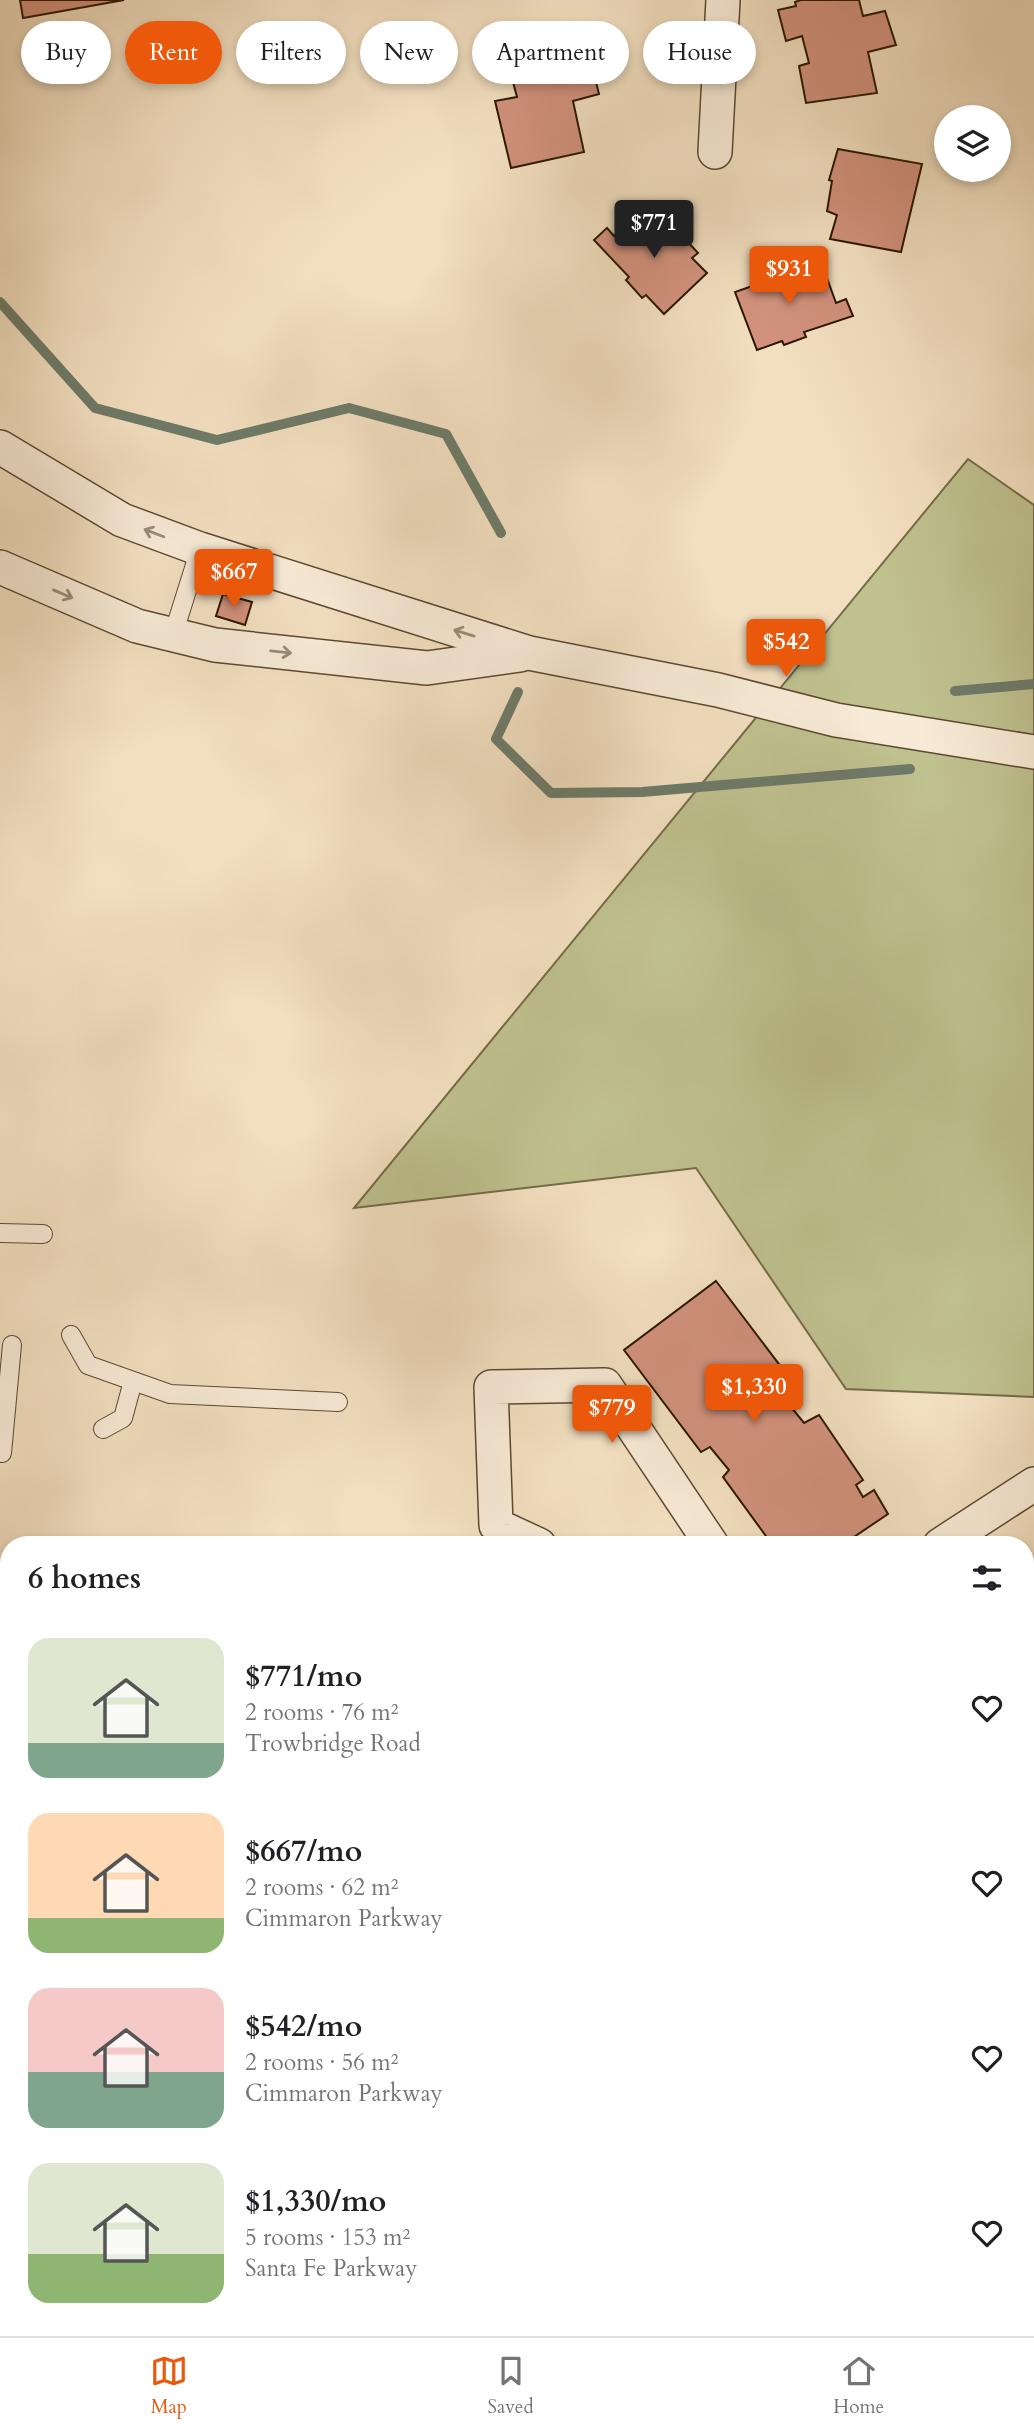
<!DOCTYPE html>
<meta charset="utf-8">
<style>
body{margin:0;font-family:Cardo,serif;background:#f2f2f2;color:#202124;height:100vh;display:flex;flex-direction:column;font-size:26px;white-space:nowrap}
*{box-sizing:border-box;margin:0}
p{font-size:23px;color:#757577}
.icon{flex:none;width:38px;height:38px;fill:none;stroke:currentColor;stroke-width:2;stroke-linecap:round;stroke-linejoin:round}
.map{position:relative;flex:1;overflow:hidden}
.sheet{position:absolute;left:0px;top:1536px;width:1034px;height:800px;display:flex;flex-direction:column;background:#fff;border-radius:28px 28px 0 0;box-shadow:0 4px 10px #0003}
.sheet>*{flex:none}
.top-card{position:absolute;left:21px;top:21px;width:992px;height:63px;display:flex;gap:14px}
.tools{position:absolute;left:934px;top:105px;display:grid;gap:14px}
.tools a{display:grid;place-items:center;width:77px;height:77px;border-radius:50%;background:#fff;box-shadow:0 4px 10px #0003;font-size:35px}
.price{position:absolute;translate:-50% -60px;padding:0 16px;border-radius:7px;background:#ea580c;color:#fff;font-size:23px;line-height:46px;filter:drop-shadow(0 2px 4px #0008)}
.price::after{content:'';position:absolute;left:50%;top:42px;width:21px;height:16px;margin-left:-10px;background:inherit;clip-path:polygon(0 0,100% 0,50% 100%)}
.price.on{background:#222;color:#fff}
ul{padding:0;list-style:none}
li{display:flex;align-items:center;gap:21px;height:175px;padding:0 28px}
li span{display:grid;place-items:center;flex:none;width:196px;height:140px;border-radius:21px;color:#555}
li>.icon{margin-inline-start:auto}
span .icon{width:84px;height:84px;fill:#fffc;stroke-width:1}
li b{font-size:30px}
h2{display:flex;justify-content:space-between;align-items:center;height:84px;padding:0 28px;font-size:30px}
.chip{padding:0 24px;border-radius:32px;background:#fff;box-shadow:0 4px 10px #0003;font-size:24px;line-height:63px}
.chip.on{background:#ea580c;color:#fff}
.tab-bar{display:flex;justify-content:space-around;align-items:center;height:98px;border-top:2px solid #e0e0e0;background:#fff;font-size:19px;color:#757577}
.tab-bar a{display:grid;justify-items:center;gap:4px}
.tab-bar .on{color:#ea580c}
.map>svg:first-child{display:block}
</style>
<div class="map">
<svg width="1034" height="2336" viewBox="0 0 1034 2336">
<rect width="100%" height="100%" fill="#f2dfc0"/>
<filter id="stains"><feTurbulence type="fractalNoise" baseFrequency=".00286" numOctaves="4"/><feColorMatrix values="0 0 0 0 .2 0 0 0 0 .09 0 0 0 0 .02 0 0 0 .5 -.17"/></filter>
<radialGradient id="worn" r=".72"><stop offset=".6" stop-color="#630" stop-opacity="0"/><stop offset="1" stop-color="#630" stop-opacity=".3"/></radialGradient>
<path fill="#bfc18f" stroke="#756c48" stroke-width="2" d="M968,459l66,46v892l-188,-8 -150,-221 -342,40z
M0,1977h9v351h1017v-341h8v349h-1034z"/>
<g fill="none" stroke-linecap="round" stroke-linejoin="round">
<path stroke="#6e7b69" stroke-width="10" d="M0,302l95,106 122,32 132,-32 97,26 55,99
M955,691l79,-7
M518,692l-22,47 55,54 91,-1 268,-23"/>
</g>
<path fill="#d1917c" stroke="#2b1700" stroke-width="2" d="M20,0h104l-101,18z
M801,0h58l4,16 22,-5 11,34 -28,7 9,41 -71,10 -7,-37 10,-3 -7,-27 -16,5 -8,-31 18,-4 -1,-4z
M564,60l2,8 25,-6 8,32 -26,7 11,51 -73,16 -16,-67 22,-4 -7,-26z
M838,149l84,15 -21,88 -71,-13 7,-24 -10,-4 5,-30 -3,-1z
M643,209l21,26 9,-9 25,27 -6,5 15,15 -43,41 -18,-19 -4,3 -16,-18 3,-3 -35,-37 13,-12 7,8z
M823,267l13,36 10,-4 7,17 -49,16 2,5 -22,8 -2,-4 -25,9 -22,-58 20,-7 -2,-11 13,-5 3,7 20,-5 3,7z
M223,594l29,8 -7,23 -29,-9z
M716,1281l78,103 -11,13 21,26 15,-8 44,65 -7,5 7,12 11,-7 14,24 -46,31h-62l-3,-5 -6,3 -48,-66 6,-7 -19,-23 -9,5 -77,-102z
M1026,1727h8v107l-8,-1z"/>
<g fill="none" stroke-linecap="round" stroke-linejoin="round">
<g stroke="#5d4930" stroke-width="20">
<path id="service" d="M173,635l27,-86
M0,1233l43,1
M71,1335l17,30 82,29 168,8
M103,1429l20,-11 10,-37
M2,1453l10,-108"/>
</g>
<g stroke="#5d4930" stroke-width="36">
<path id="minor" d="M715,152l8,-152
M0,447l122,73 78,29 329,104 189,37 118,30 198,32
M0,567l137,59 78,19 212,23 93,-13
M539,1545l-43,-20 -5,-138 114,-2 107,160
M940,1545l94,-61
M1026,1655l8,1"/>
</g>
<use href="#service" stroke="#f7ead6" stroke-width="18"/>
<use href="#minor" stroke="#f7ead6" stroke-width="33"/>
</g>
<defs><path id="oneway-shaft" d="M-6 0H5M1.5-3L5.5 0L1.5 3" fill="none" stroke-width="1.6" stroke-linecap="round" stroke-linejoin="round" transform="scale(1.75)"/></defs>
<g stroke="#9b8b76">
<use href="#oneway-shaft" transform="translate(154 533) rotate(-159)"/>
<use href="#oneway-shaft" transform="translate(63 594) rotate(23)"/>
<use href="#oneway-shaft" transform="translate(464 633) rotate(-163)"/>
<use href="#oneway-shaft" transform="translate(281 652) rotate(6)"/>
</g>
<rect width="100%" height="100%" filter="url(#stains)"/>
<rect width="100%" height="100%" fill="url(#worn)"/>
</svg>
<div class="tools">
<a><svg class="icon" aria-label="layers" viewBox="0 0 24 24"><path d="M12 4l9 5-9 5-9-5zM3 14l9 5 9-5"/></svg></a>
</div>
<b class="price on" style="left:654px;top:260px">$771</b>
<b class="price" style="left:789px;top:306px">$931</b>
<b class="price" style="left:234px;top:609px">$667</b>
<b class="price" style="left:786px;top:679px">$542</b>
<b class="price" style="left:754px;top:1424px">$1,330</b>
<b class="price" style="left:612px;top:1445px">$779</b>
<div class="top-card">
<a class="chip">Buy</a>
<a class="chip on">Rent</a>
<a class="chip">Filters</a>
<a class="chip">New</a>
<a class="chip">Apartment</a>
<a class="chip">House</a>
</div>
<section class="sheet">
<h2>6 homes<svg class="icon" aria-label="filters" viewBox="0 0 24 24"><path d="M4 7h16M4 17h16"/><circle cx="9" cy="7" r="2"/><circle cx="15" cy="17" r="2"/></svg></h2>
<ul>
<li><span style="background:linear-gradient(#dfe7d0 75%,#7fa58c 0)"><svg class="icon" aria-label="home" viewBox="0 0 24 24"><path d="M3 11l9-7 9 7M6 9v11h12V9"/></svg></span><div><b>$771/mo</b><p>2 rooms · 76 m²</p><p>Trowbridge Road</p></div><svg class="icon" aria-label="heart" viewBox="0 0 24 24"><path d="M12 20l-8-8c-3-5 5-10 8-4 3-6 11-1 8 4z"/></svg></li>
<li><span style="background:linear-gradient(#ffd9b3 75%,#8fb573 0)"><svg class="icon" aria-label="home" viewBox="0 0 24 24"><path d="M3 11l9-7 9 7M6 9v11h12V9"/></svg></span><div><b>$667/mo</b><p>2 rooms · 62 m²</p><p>Cimmaron Parkway</p></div><svg class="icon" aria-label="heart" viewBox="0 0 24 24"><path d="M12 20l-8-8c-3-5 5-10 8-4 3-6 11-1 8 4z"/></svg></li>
<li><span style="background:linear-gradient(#f6c9c9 60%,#7fa58c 0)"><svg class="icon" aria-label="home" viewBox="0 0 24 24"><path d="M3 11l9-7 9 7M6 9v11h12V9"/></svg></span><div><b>$542/mo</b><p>2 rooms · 56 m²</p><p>Cimmaron Parkway</p></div><svg class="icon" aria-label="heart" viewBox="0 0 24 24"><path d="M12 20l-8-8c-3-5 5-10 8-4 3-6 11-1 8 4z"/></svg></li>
<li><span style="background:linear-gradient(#dfe7d0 65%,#8fb573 0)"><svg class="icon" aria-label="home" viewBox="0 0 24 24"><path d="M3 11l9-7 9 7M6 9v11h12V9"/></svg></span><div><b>$1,330/mo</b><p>5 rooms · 153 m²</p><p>Santa Fe Parkway</p></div><svg class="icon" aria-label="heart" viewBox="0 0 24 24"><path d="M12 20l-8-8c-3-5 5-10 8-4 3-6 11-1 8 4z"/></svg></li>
</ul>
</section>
</div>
<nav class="tab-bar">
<a class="on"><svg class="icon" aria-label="map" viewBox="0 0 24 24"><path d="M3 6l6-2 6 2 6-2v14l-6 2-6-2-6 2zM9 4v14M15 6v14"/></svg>Map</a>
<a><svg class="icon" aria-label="saved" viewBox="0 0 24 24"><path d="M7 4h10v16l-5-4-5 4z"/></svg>Saved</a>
<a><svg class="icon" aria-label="home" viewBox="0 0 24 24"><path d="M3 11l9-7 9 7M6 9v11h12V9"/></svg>Home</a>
</nav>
